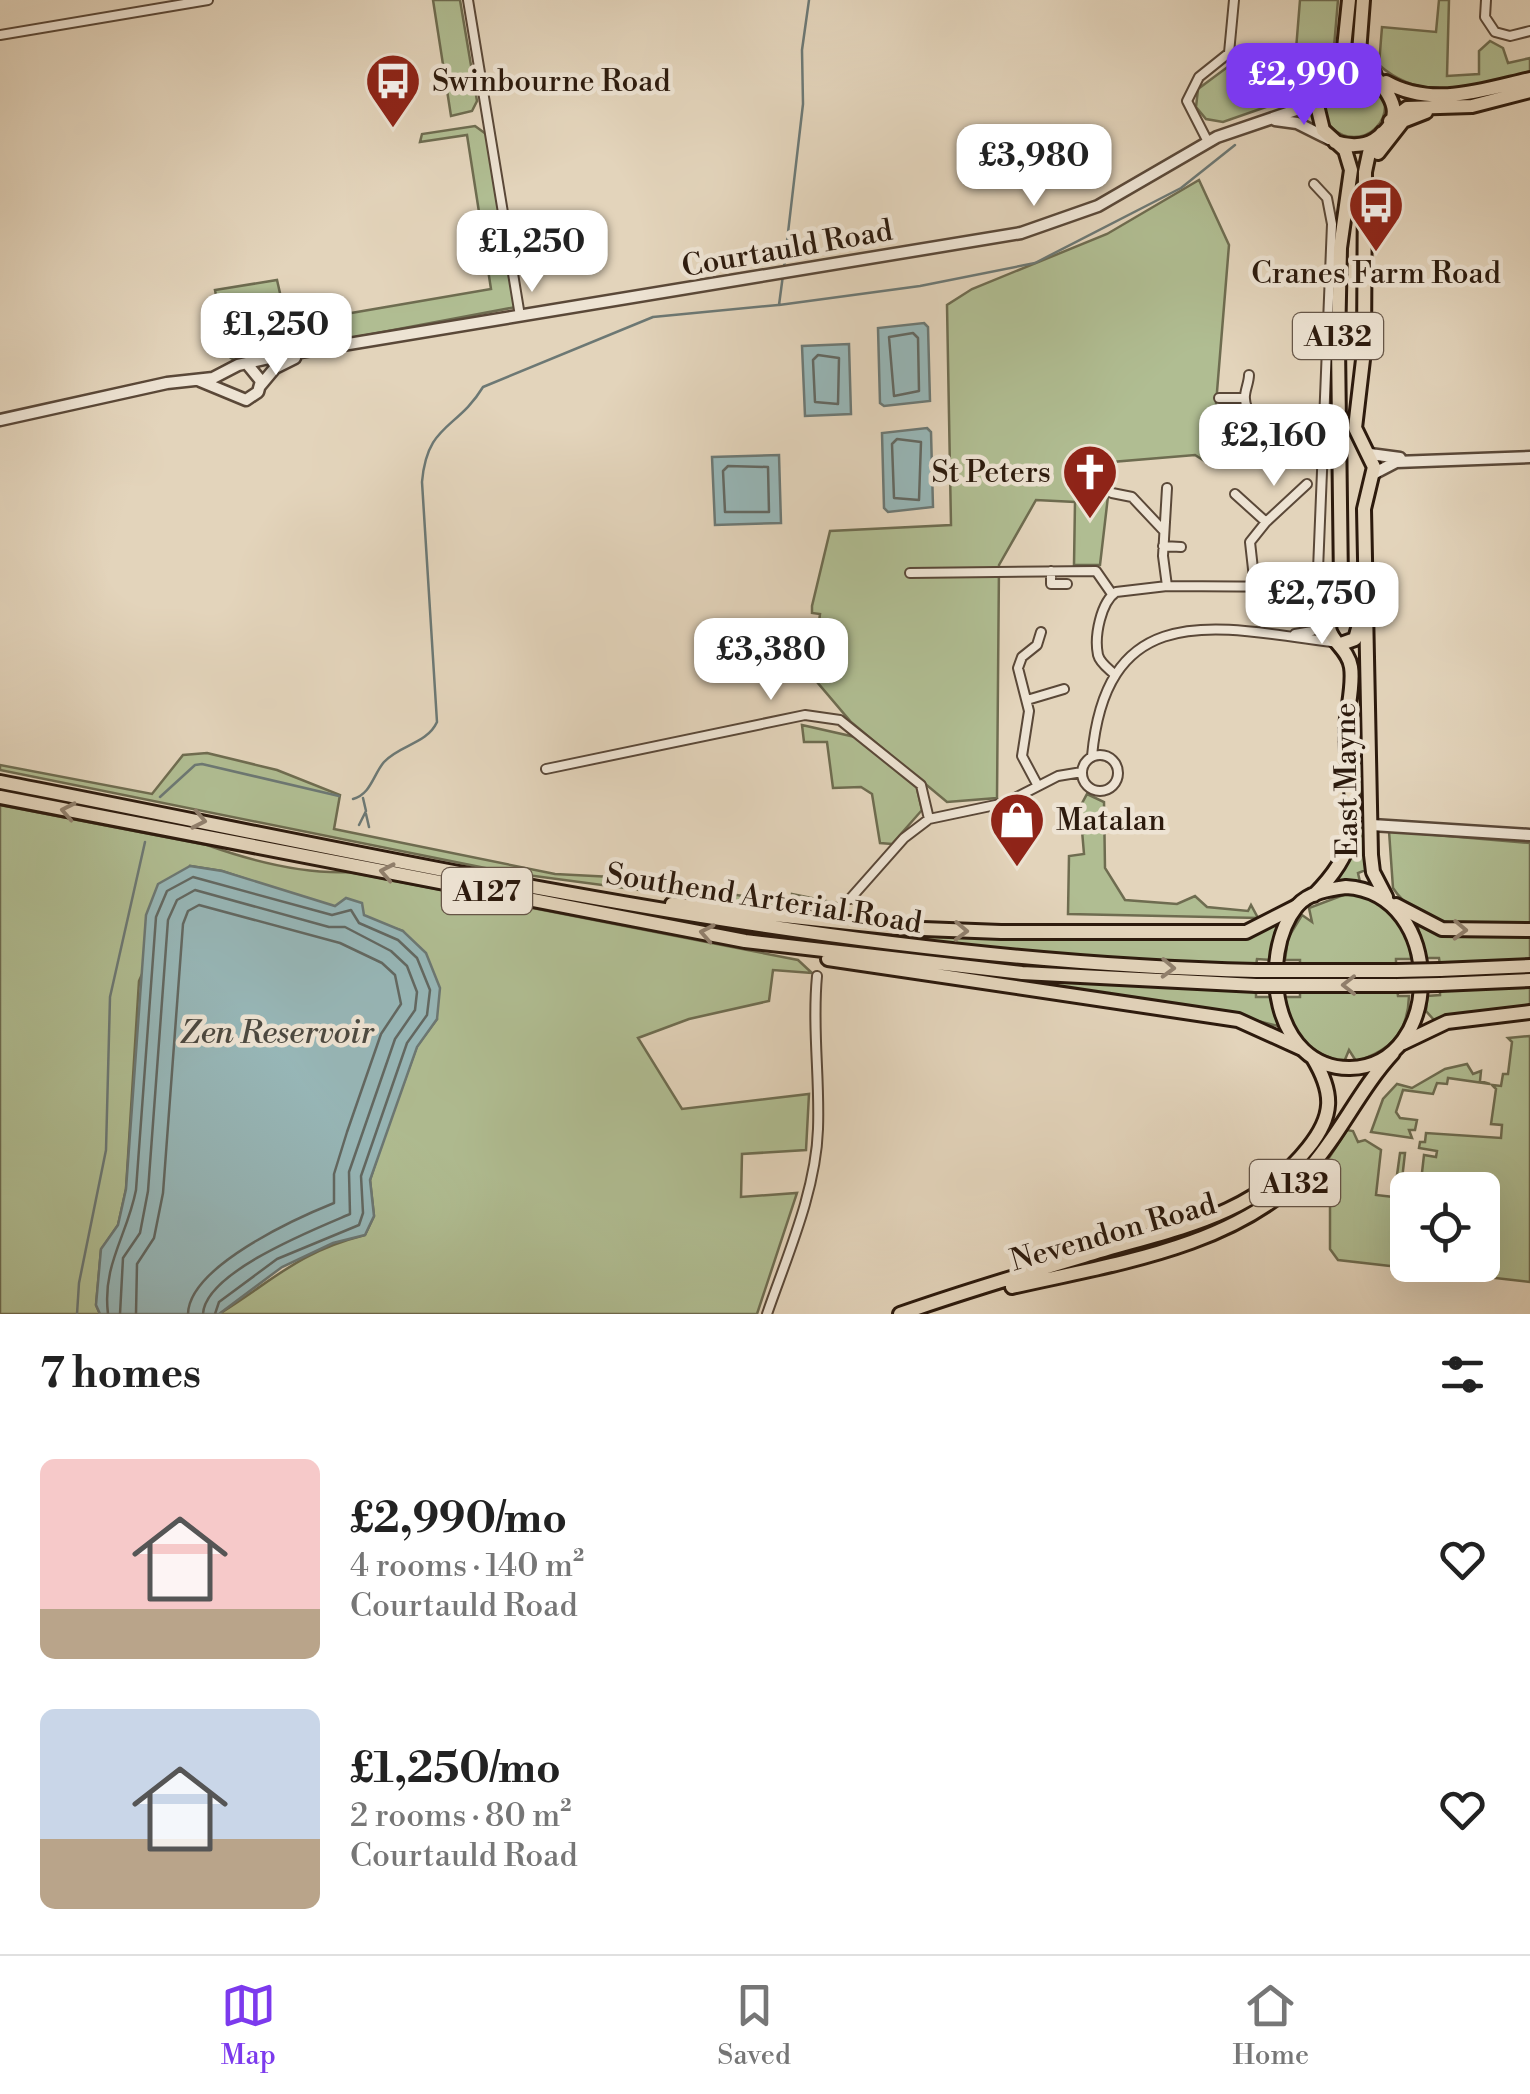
<!DOCTYPE html>
<meta charset="utf-8">
<style>
body{margin:0;font-family:"Libre Bodoni",serif;background:#f6f6f6;color:#222;height:100vh;display:flex;flex-direction:column;font-size:38px;white-space:nowrap}
*{box-sizing:border-box;margin:0}
p{font-size:32px;color:#767676}
.icon{flex:none;width:55px;height:55px;fill:none;stroke:currentColor;stroke-width:2;stroke-linecap:round;stroke-linejoin:round}
.map{position:relative;height:1314px;overflow:hidden}
.sheet{display:flex;flex-direction:column;background:#fff;flex:1}
.sheet>*{flex:none}
.fabs{position:absolute;left:1390px;top:1172px;display:grid;gap:20px}
.fabs a{display:grid;place-items:center;width:110px;height:110px;border-radius:15px;background:#fff;box-shadow:0 10px 40px #0002;font-size:50px}
.price{position:absolute;translate:-50% -85px;padding:0 22px;border-radius:20px;background:#fff;color:#222;font-size:32px;line-height:65px;filter:drop-shadow(0 2px 5px #0008)}
.price::after{content:'';position:absolute;left:50%;top:60px;width:30px;height:22px;margin-left:-15px;background:inherit;clip-path:polygon(0 0,100% 0,50% 100%)}
.price.on{background:#7c3aed;color:#fff}
ul{padding:0;list-style:none}
li{display:flex;align-items:center;gap:30px;height:250px;padding:0 40px}
li span{display:grid;place-items:center;flex:none;width:280px;height:200px;border-radius:15px;color:#555}
li>.icon{margin-inline-start:auto}
span .icon{width:120px;height:120px;fill:#fffc;stroke-width:1}
li b{font-size:42px}
h2{display:flex;justify-content:space-between;align-items:center;height:120px;padding:0 40px;font-size:42px}
.tabs{display:flex;justify-content:space-around;align-items:center;height:140px;border-top:2px solid #e0e0e0;background:#fff;font-size:28px;color:#767676}
.tabs a{display:grid;justify-items:center;gap:5px}
.tabs .on{color:#7c3aed}
.map>svg:first-child{display:block}
</style>
<div class="map">
<svg width="1530" height="1314" viewBox="0 0 1530 1314">
<rect width="100%" height="100%" fill="#e3d4bb"/>
<filter id="stains"><feTurbulence type="fractalNoise" baseFrequency=".002" numOctaves="4"/><feColorMatrix values="0 0 0 0 .2 0 0 0 0 .09 0 0 0 0 .02 0 0 0 .5 -.17"/></filter>
<radialGradient id="worn" r=".72"><stop offset=".6" stop-color="#630" stop-opacity="0"/><stop offset="1" stop-color="#630" stop-opacity=".3"/></radialGradient>
<path fill="#b0bd92" stroke="#6e6c50" stroke-width="2.5" d="M433,0h27l17,101 -5,10 -21,5z
M1300,0h38l-4,47 -26,28 -8,20 -77,27 -17,-3 -10,-12 2,-18 31,-23 7,-13v24l20,2 2,-19 37,2z
M1439,0h10l-2,76 32,-2v-23l11,-10 13,7 5,15 22,-5v16c-55,8 -103,33 -151,-9l3,-38 54,5z
M1323 106a31 31 0 1 1 62 0a31 31 0 1 1-62 0Z
M475,126l11,8 30,173 -282,53 -6,-4 -13,-66 62,-10 10,44 204,-35 -24,-154 -47,7 2,-8z
M1199,180l30,65 -18,220 -16,-10 -83,7 -12,103h-26l1,-63 -39,-2 -37,65 -2,233 -50,4 -96,-80 -39,-46 8,-62 -8,-1v-7l18,-75 121,-6 -4,-220 25,-16 135,-55z
M802,725l53,12 61,48 6,25 -30,34 -12,-1 -8,-49 -11,-7 -28,1 -6,-46h-23z
M1353,732l3,13h8l2,125 -8,3 2,9 -20,-1 -3,-3 20,-41z
M207,753l70,17 63,25 -6,34 221,45 58,3 178,26 1,-9 49,10 -28,9 -308,-41 -505,-102v-5l152,29 31,-39z
M1087,794l17,8 1,66 20,32 52,4 18,-8 12,11 41,4 3,-6 7,13 -190,-4 1,-58 15,-2 -4,-47z
M0,805l207,40c42,15 96,29 142,27l449,88 14,13 -39,-3 -4,31 -80,18 -51,19 44,71 127,-15 -3,56 -64,4 -1,43 56,-4 -40,121h-538c55,-34 79,-62 146,-79l9,-19 -4,-36 12,-37 35,-97 20,-27 -34,-88 -181,-60 -32,-5 -51,115 -13,208 -8,36 -17,25 -5,55 4,9h-100z
M1389,831l141,12v80c-48,1 -107,11 -137,-35z
M1346,894c35,1 64,28 65,65h-15v8h-96v-7h-15l3,-22 14,-23 10,7 -3,-14z
M735,916l516,19 30,-14 -8,39 -16,-1 -1,7 -248,-13z
M1417,925l16,6 97,3v27l-90,4 -1,-7h-12z
M963,973l293,16v8h17l5,29 -40,-10z
M1530,984v24l-96,12 -8,-9 1,-15 13,-1v-7z
M1300,989h97l1,7h11c-1,35 -17,55 -53,65l-7,-11 -5,12c-35,-8 -55,-30 -59,-65h15z
M1530,1036v246l-192,-22 -8,-11v-51l-38,-1 35,-36 20,-31 6,1 5,11 7,-2 16,10 -5,45 18,2 6,-44h5l-5,44 7,2 1,66h74v-75h-62l4,-35 12,2 1,-6 -18,-3 1,-6h5l1,-9 75,5 1,-13 -11,-1 5,-35 -4,-4 9,1 2,-12h5l4,-32 -4,-4z
M1467,1064l6,10 8,-3 -1,10 10,3 -42,-6 -1,6 -10,-1 -4,11 -30,-4 -7,22 4,6 17,2 -2,10h-6l3,8 -41,-6 12,-33 14,-15 15,4 33,-19z"/>
<path fill="#97b7b8" stroke="#6c7874" stroke-width="2.5" d="M924,323l4,4 2,74 -46,5 -4,-3 -2,-75z
M849,344l2,70 -46,2 -3,-70z
M927,428l4,4 2,75 -45,5 -4,-4 -2,-75z
M779,455l2,68 -66,2 -3,-68z
M190,866l32,5 113,35 11,-8 16,5 2,12 39,16 23,22 14,35 -3,31 -20,28 -47,133 4,36 -9,19 -32,8 -51,24 -63,47h-119l-4,-9 5,-56 17,-24 8,-36 20,-274 12,-31z"/>
<g fill="none" stroke-linecap="round" stroke-linejoin="round">
<path stroke="#626862" stroke-width="2.5" d="M913,333l5,5 1,53 -25,5 -5,-59z
M818,355l21,3 -1,46 -23,-2 -2,-42z
M897,439l24,3 -2,58 -25,-2 -2,-54z
M728,466l40,1 1,45h-44l-2,-41z
M108,1314c-6,-49 19,-78 28,-124l20,-273 11,-26 26,-14 139,38 19,-5 8,13 39,17 19,18 13,32 -3,25 -20,28 -46,133 2,37 -4,12 -82,34 -58,43 -4,12
M120,1314l3,-56 17,-25 8,-42 20,-271 9,-20 18,-10 134,37h16l46,24 16,15 10,26 -2,18 -20,29 -46,133 1,42c-35,15 -145,58 -147,100
M136,1314l1,-50 17,-26 9,-45 20,-269 5,-13 11,-6 141,38 42,20 13,12 6,29 -20,30 -34,98 -13,42v29c-40,16 -145,64 -146,111"/>
<path stroke="#6c7874" stroke-width="2.5" d="M784,267l19,-163 -1,-54 7,-50
M783,275l-4,30 141,-19 115,-23 146,-75 54,-43
M160,797l35,-32 7,-1 137,32
M353,799c18,-5 20,-24 31,-37 15,-17 43,-18 53,-40l-15,-240c5,-59 35,-52 61,-95l170,-70 125,-12
M366,814l3,13
M359,825l7,-14 -3,-13
M77,1314l2,-31 27,-133 4,-153 35,-155"/>
<g stroke="#5a4838" stroke-width="12">
<path id="minor" d="M468,0l52,316
M1486,0l-1,17 10,15 15,4 20,-5
M0,35l208,-35
M1208,142l-21,-41 12,-24 30,-24 5,-53
M1249,375c0,8 -5,17 -4,24 2,35 58,17 78,18
M1219,398h25
M1226,446l2,-24 17,-1 8,-7
M1167,488l-4,68 4,30
M1112,493l20,4 31,33
M1235,494l31,28 -16,20 5,45
M1266,522l41,-38
M1163,546l18,1
M1051,571v13h16
M910,573l186,-2 16,23
M1295,634l17,-3 18,-14
M1114,674c-5,-5 -14,-11 -16,-19 -4,-19 3,-53 18,-63l51,-6 130,1 15,-6 6,-11 14,-346 -5,-26 -13,-14
M1027,700l37,-11
M1082 773a18 18 0 1 1 36 0a18 18 0 1 1-36 0Z
M1092,756c15,-162 129,-128 246,-113
M546,769l259,-54 35,5 81,65 8,34
M1038,786l-16,-30 7,-45 -11,-43 4,-11 15,-12 4,-13
M850,899l54,-61 25,-19 76,-16 53,-27 24,-4
M767,1314c20,-58 49,-123 51,-185 2,-51 -6,-101 -1,-153"/>
</g>
<g stroke="#5a4838" stroke-width="15">
<path id="tertiary" d="M1275,120l22,3 32,16
M200,381l46,19 12,-8 3,-11 -13,-16
M260,386l15,-18 20,-10
M0,420l167,-37 46,-5 25,-13 44,-10 739,-122 77,-27 119,-69 79,-27 22,-18
M1370,454l30,4
M1373,474l23,-12 134,-5
M1372,825l158,10"/>
</g>
<g stroke="#2c1a0d" stroke-width="18">
<path id="primary" d="M1330,74l14,-26 5,-48
M1386,82c46,26 96,8 144,-3
M1390,121l17,-13 65,-2 58,-15
M1382,133l-13,20 -4,19 -1,179 -9,77 19,39 -10,42 7,346 2,17 13,25
M1335,142c12,4 28,5 39,-2 48,-31 -5,-61 -15,-87l4,-53
M1378,153l25,-32 23,-9
M1341,644l14,-5 6,-21
M1346,887c100,6 99,179 4,181 -77,1 -93,-112 -53,-162 12,-14 33,-17 49,-19z
M1314,895c61,-61 32,-91 32,-166 1,-20 8,-43 5,-62 -3,-18 -19,-24 -22,-39l12,-45 -3,-238 2,-97 11,-78 -6,-20 -22,-20 -7,-29 9,-21 12,-9 16,-3 21,5
M1012,1287c100,-23 222,-39 295,-116 33,-36 52,-81 86,-118
M900,1314c60,-21 123,-40 184,-58 82,-26 167,-36 224,-108 26,-32 26,-55 5,-90"/>
</g>
<g stroke="#2c1a0d" stroke-width="18">
<path id="trunk" d="M0,782c416,81 830,179 1256,189
M0,797l745,144 277,32 234,12
M672,904l225,24 104,4h245l51,-26
M1396,905l46,24 88,1
M828,959l410,61 62,28
M1440,970l90,-4
M1300,971h96
M1440,984l90,-4
M1300,985h97
M1403,1043l44,-21 83,-10"/>
</g>
<use href="#minor" stroke="#ede3d3" stroke-width="8"/>
<use href="#tertiary" stroke="#ede3d3" stroke-width="10"/>
<use href="#primary" stroke="#e3d4bb" stroke-width="12"/>
<use href="#trunk" stroke="#e3d4bb" stroke-width="12"/>
<g stroke="#2c1a0d" stroke-width="18" stroke-linecap="butt">
<path id="trunk-bridge" d="M1256,971h44
M1396,971l44,-1
M1256,985h44
M1397,985l43,-1"/>
</g>
<use href="#trunk-bridge" stroke="#e3d4bb" stroke-width="12"/>
</g>
<defs><path id="oneway-chevron" d="M-2-3.5L2.5 0L-2 3.5" fill="none" stroke-width="1.6" stroke-linecap="round" stroke-linejoin="round" transform="scale(2.5)"/></defs>
<g stroke="#91806d">
<use href="#oneway-chevron" transform="translate(68 811) rotate(-169)"/>
<use href="#oneway-chevron" transform="translate(199 820) rotate(11)"/>
<use href="#oneway-chevron" transform="translate(387 872) rotate(-169)"/>
<use href="#oneway-chevron" transform="translate(1460 930) rotate(2)"/>
<use href="#oneway-chevron" transform="translate(961 931) rotate(2)"/>
<use href="#oneway-chevron" transform="translate(707 933) rotate(-169)"/>
<use href="#oneway-chevron" transform="translate(1168 968) rotate(2)"/>
<use href="#oneway-chevron" transform="translate(1349 985) rotate(180)"/>
</g>
<defs>
<g id="bus-pin" transform="scale(2.875)"><path d="M0 17L-7.5 6A9.5 9.5 0 1 1 7.5 6Z" fill="#8f2418" stroke="#ede3d3"/><path d="M-5-6H5V4H4V6H2V4H-2V6H-4V4H-5ZM-3.5-4V0h7V-4ZM-3.5 1.2v1.5H-2V1.2ZM2 1.2v1.5H3.5V1.2Z" fill="#fff"/></g>
<g id="church-pin" transform="scale(2.875)"><path d="M0 17L-7.5 6A9.5 9.5 0 1 1 7.5 6Z" fill="#8f2418" stroke="#ede3d3"/><path d="M-1.2-6h2.4v3.5h3.3v2.4h-3.3V6h-2.4V-.1h-3.3v-2.4h3.3Z" fill="#fff"/></g>
<g id="shop-pin" transform="scale(2.875)"><path d="M0 17L-7.5 6A9.5 9.5 0 1 1 7.5 6Z" fill="#8f2418" stroke="#ede3d3"/><path d="M-5-2.5h2.3a2.7 3.5 0 0 1 5.4 0H5L5.5 6h-11ZM-1.5-2.5h3a1.5 2.3 0 0 0-3 0Z" fill="#fff"/></g>
</defs>
<g fill-rule="evenodd">
<use href="#bus-pin" x="393" y="81"/>
<use href="#bus-pin" x="1376" y="205"/>
<use href="#church-pin" x="1090" y="472"/>
<use href="#shop-pin" x="1017" y="820"/>
</g>
<g text-anchor="middle" stroke-width="9" stroke-linejoin="round" paint-order="stroke">
<g fill="#ede3d3" stroke="#665648" stroke-width="2.5">
<rect x="1293" y="313" width="90" height="46" rx="8"/>
<rect x="442" y="868" width="90" height="46" rx="8"/>
<rect x="1250" y="1160" width="90" height="46" rx="8"/>
</g>
<g font-size="28" font-weight="bold" fill="#2c1a0d">
<text x="1338" y="346">A132</text>
<text x="487" y="901">A127</text>
<text x="1295" y="1193">A132</text>
</g>
<g font-size="30" fill="#2c1a0d" stroke="#ede3d3" text-anchor="start">
<text x="432" y="91">Swinbourne Road</text>
<text x="1376" y="283" text-anchor="middle">Cranes Farm Road</text>
<text x="1051" y="482" text-anchor="end">St Peters</text>
<text x="1056" y="830">Matalan</text>
</g>
<g font-size="30" fill="#2c1a0d" stroke="#ede3d3">
<text transform="translate(787 248) rotate(-10)" y="10">Courtauld Road</text>
<text transform="translate(1346 780) rotate(-91)" y="10">East Mayne</text>
<text transform="translate(764 898) rotate(9)" y="10">Southend Arterial Road</text>
<text transform="translate(1113 1232) rotate(-16)" y="10">Nevendon Road</text>
</g>
<g font-size="32" font-style="italic" fill="#4c4940" stroke="#ede3d3">
<text x="277" y="1043">Zen Reservoir</text>
</g>
</g>
<rect width="100%" height="100%" filter="url(#stains)"/>
<rect width="100%" height="100%" fill="url(#worn)"/>
</svg>
<div class="fabs">
<a><svg class="icon" aria-label="locate" viewBox="0 0 24 24"><circle cx="12" cy="12" r="6"/><path d="M12 2v4M12 18v4M2 12h4M18 12h4"/></svg></a>
</div>
<b class="price on" style="left:1304px;top:128px">£2,990</b>
<b class="price" style="left:1034px;top:209px">£3,980</b>
<b class="price" style="left:532px;top:295px">£1,250</b>
<b class="price" style="left:276px;top:378px">£1,250</b>
<b class="price" style="left:1274px;top:489px">£2,160</b>
<b class="price" style="left:1322px;top:647px">£2,750</b>
<b class="price" style="left:771px;top:703px">£3,380</b>
</div>
<section class="sheet">
<h2>7 homes<svg class="icon" aria-label="filters" viewBox="0 0 24 24"><path d="M4 7h16M4 17h16"/><circle cx="9" cy="7" r="2"/><circle cx="15" cy="17" r="2"/></svg></h2>
<ul>
<li><span style="background:linear-gradient(#f6c9c9 75%,#b9a48a 0)"><svg class="icon" aria-label="home" viewBox="0 0 24 24"><path d="M3 11l9-7 9 7M6 9v11h12V9"/></svg></span><div><b>£2,990/mo</b><p>4 rooms · 140 m²</p><p>Courtauld Road</p></div><svg class="icon" aria-label="heart" viewBox="0 0 24 24"><path d="M12 20l-8-8c-3-5 5-10 8-4 3-6 11-1 8 4z"/></svg></li>
<li><span style="background:linear-gradient(#c9d6e8 65%,#b9a48a 0)"><svg class="icon" aria-label="home" viewBox="0 0 24 24"><path d="M3 11l9-7 9 7M6 9v11h12V9"/></svg></span><div><b>£1,250/mo</b><p>2 rooms · 80 m²</p><p>Courtauld Road</p></div><svg class="icon" aria-label="heart" viewBox="0 0 24 24"><path d="M12 20l-8-8c-3-5 5-10 8-4 3-6 11-1 8 4z"/></svg></li>
</ul>
</section>
<nav class="tabs">
<a class="on"><svg class="icon" aria-label="map" viewBox="0 0 24 24"><path d="M3 6l6-2 6 2 6-2v14l-6 2-6-2-6 2zM9 4v14M15 6v14"/></svg>Map</a>
<a><svg class="icon" aria-label="saved" viewBox="0 0 24 24"><path d="M7 4h10v16l-5-4-5 4z"/></svg>Saved</a>
<a><svg class="icon" aria-label="home" viewBox="0 0 24 24"><path d="M3 11l9-7 9 7M6 9v11h12V9"/></svg>Home</a>
</nav>
